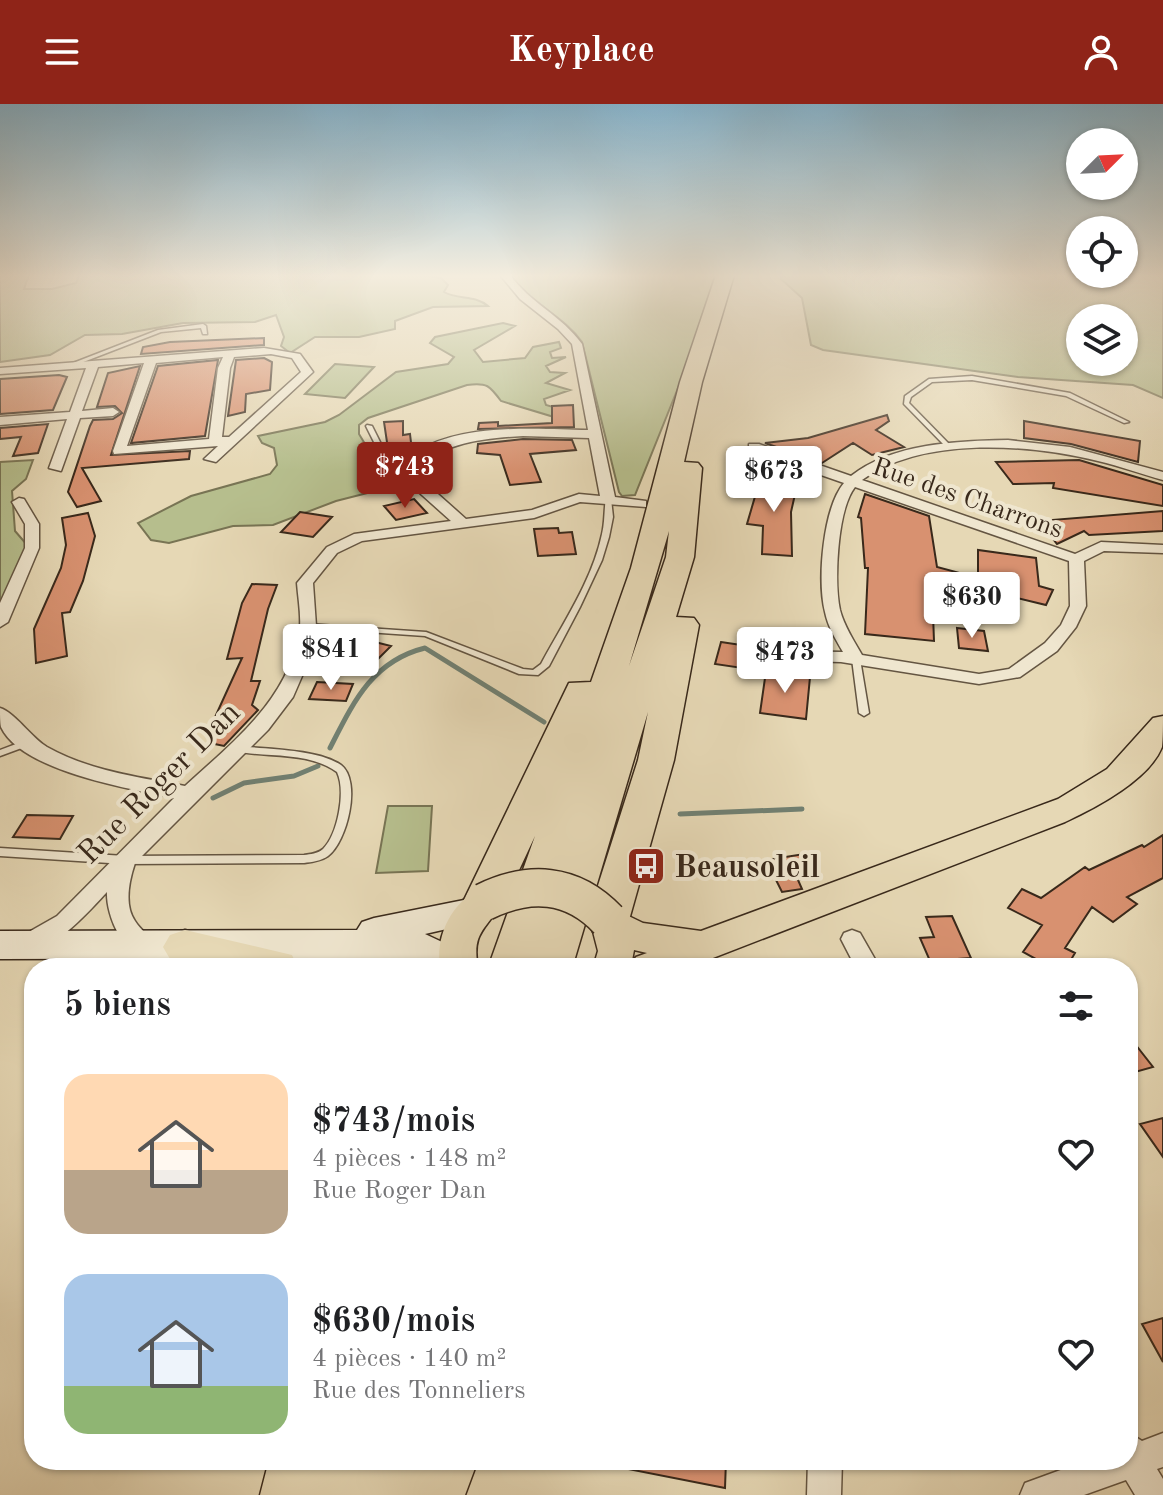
<!DOCTYPE html>
<html lang="fr">
<meta charset="utf-8">
<style>
body{margin:0;font-family:"Old Standard TT",serif;background:#f6f6f6;color:#202124;height:100vh;display:flex;flex-direction:column;font-size:30px;white-space:nowrap}
*{box-sizing:border-box;margin:0}
p{font-size:26px;color:#757577}
.icon{flex:none;width:44px;height:44px;fill:none;stroke:currentColor;stroke-width:2;stroke-linecap:round;stroke-linejoin:round}
.map{position:relative;flex:1;overflow:hidden}
.side{position:absolute;left:24px;top:854px;width:1114px;height:512px;display:flex;flex-direction:column;background:#fff;border-radius:32px;box-shadow:0 2px 6px #0004}
.side>*{flex:none}
.needle{width:52px;rotate:66deg}
.controls{position:absolute;left:1066px;top:24px;display:grid;gap:16px}
.controls a{display:grid;place-items:center;width:72px;height:72px;border-radius:50%;background:#fff;box-shadow:0 2px 6px #0004;font-size:40px}
.price{position:absolute;translate:-50% -68px;padding:0 18px;border-radius:8px;background:#fff;color:#222;font-size:26px;line-height:52px;filter:drop-shadow(0 2px 4px #0008)}
.price::after{content:'';position:absolute;left:50%;top:48px;width:24px;height:18px;margin-left:-12px;background:inherit;clip-path:polygon(0 0,100% 0,50% 100%)}
.price.selected{background:#8f2418;color:#fff}
ul{padding:0;list-style:none}
li{display:flex;align-items:center;gap:24px;height:200px;padding:0 40px}
li span{display:grid;place-items:center;flex:none;width:224px;height:160px;border-radius:24px;color:#555}
li>.icon{margin-inline-start:auto}
span .icon{width:96px;height:96px;fill:#fffc;stroke-width:1}
li b{font-size:34px}
h2{display:flex;justify-content:space-between;align-items:center;height:96px;padding:0 40px;font-size:34px}
header{display:flex;justify-content:space-between;align-items:center;height:104px;padding:0 40px;background:#8f2418;color:#fff;font-size:36px;font-weight:600}
.map>svg:first-child{display:block}
</style>
<header><svg class="icon" aria-label="menu" viewBox="0 0 24 24"><path d="M4 6h16M4 12h16M4 18h16"/></svg>Keyplace<svg class="icon" aria-label="person" viewBox="0 0 24 24"><circle cx="12" cy="8" r="4"/><path d="M4 21q1-7 8-7t8 7"/></svg></header>
<div class="map">
<svg width="1163" height="1391" viewBox="0 0 1163 1391">
<rect width="100%" height="100%" fill="#e6d8b5"/>
<filter id="stains"><feTurbulence type="fractalNoise" baseFrequency=".0025" numOctaves="4"/><feColorMatrix values="0 0 0 0 .2 0 0 0 0 .09 0 0 0 0 .02 0 0 0 .5 -.17"/></filter>
<radialGradient id="worn" r=".72"><stop offset=".6" stop-color="#630" stop-opacity="0"/><stop offset="1" stop-color="#630" stop-opacity=".3"/></radialGradient>
<path fill="#b6be8d" stroke="#787454" stroke-width="2" fill-rule="evenodd" d="M0,171h29l-5,14h28l24,-6 4,-8h342l19,3 7,7 -4,7c14,8 32,3 44,14l-55,1 -38,14v8l-36,8h-44l-25,16 -9,-7 3,-9 -8,-22 -21,7 -72,1 -61,11 -37,1 -35,20 -50,7z
M511,171h204l-33,103 -47,117 -13,1 -3,-4 -37,-150c-19,-27 -52,-38 -71,-67z
M782,171h381v123l-30,-13 -115,-8 -195,-27 -12,-5 -9,-47 -21,-19zM1080,214h44v44h-44z
M503,219l12,3 -41,24 9,12 42,-4 8,-11 26,-5 2,6 -11,4 2,6 14,-1 -20,9 4,6 15,1 -19,10 24,7 -26,9 2,6 14,4 -6,8 -53,-16c-11,-15 -14,-19 -34,-16l-99,33 -9,7v9l9,15 -3,13c9,15 20,15 36,14l6,7 -71,18 -63,24 -40,1 -64,17 -18,-3 -13,-17 53,-27 79,-22 7,-9 -3,-17 -12,-5 -4,-7 67,-14 14,-7 57,-43 52,-8 6,-7 -24,-14 5,-6z
M335,260l39,3 -29,31 -40,-4z
M33,356l-7,19 -14,12 3,40 13,15 -28,66v-150z
M388,702h44l-4,65 -52,2z"/>
<g fill="none" stroke-linecap="round" stroke-linejoin="round">
<path stroke="#718072" stroke-width="5" d="M330,644c23,-45 42,-87 95,-100l119,74
M213,694l31,-15 50,-7 24,-10
M680,710l122,-5"/>
</g>
<path fill="#d89170" stroke="#39291b" stroke-width="2" d="M264,234v7l-123,9 2,-7 27,-5z
M264,254l8,4 -2,28 -24,4 -1,18 -17,4 8,-56z
M218,256l-13,76 -74,7 27,-77z
M140,262l-29,89 79,-4 -1,8 -107,9 19,33 -24,6 -9,-15 22,-66 3,-6 20,-1 9,-6 -7,-7 -18,1 11,-34z
M59,271l8,2 -14,33 -53,4v-35z
M573,301l1,22 -96,2 1,-6 19,-1v4l54,-3v-17z
M887,311l2,6 -13,9 28,17 -32,8 -19,-12 -31,20 -57,-20 43,-5z
M403,317v14l7,-1 2,17 -20,2 -4,-4 -4,-27z
M1024,317l116,20 -2,21 -67,-18 -47,-6z
M48,320l-10,29 -25,3 8,-19 -21,2v-11z
M523,335l49,1 4,10 -46,4 11,28 -31,3 -10,-30 -23,-2 1,-9z
M1079,356l84,25v21l-110,-18 1,-5 -41,1 -17,-22z
M761,372l37,5 -7,31 1,44 -30,-2 1,-28 -16,-2z
M865,390l64,22 8,51 41,11v-28l58,8 3,28 14,4 -7,15 -67,-16v-5l-11,14 -36,-12 2,55 -69,-7 3,-66h-3l-4,-50 -3,-1z
M414,395l13,14 -31,7 -12,-14z
M1163,407v20l-74,4 -5,-4 -27,13 -18,-23z
M300,408l32,5 -19,20 -32,-5z
M88,409l7,23 -12,45 -13,31 -8,1 5,43 -31,7 -2,-34 27,-61 5,-23 -4,-27z
M558,424l1,5 13,-1 4,22 -38,2 -4,-27z
M252,480l25,1 -9,24 -17,72h9l-8,24 6,5 -34,36 -14,-3 24,-28h-18l26,-57 -15,1 15,-56z
M957,524l27,3 4,20 -29,-3z
M359,534l32,8 -19,19 -33,-8z
M721,538l27,4 -6,22 -27,-4z
M766,567l44,6 -4,42 -46,-6z
M317,578l36,2 -7,17 -37,-2z
M27,711l46,1 -13,23 -47,-2z
M1163,731v43l-36,19 10,7 -24,18 -21,-15 -27,41 10,5 -9,15h-14l-29,-16 19,-27 -34,-17 14,-19 19,9 44,-31 4,3 53,-25 2,2z
M804,750l11,23 -17,3 4,9 -20,3 -16,-32z
M952,812l19,42 -41,3 -10,-23 14,-1 -8,-20z
M1128,931l25,32 -25,7z
M1163,1014v39l-23,-33z
M1163,1214v44l-21,-38z
M624,1356h102l-1,28 -102,-20z"/>
<g fill="none" stroke-linecap="round" stroke-linejoin="round">
<g stroke="#645542" stroke-width="3">
<path id="lane" d="M203,220l3,2 1,8h-4l-2,-6 -40,4 -88,34 -5,-1 90,-35z
M972,272l98,17 59,29 -5,1 -58,-27 -94,-16 -40,2 -21,15 -2,6 42,43 -5,1 -42,-43 1,-8 24,-17z
M367,321l5,1 12,24 22,18v2h-4l-23,-18 -13,-26z
M606,394l5,1 2,18 -4,20 -7,23 -22,47 -31,59 -11,9 -19,-1 -94,-38 -117,-8 -4,-2 4,-2 118,8 97,37 10,1 8,-6c22,-41 51,-83 61,-130 3,-12 2,-24 4,-36z
M856,552l4,3 9,54 -5,3 -5,-3 -7,-54z
M24,637l5,3 -2,2 -27,10v-6z
M237,642c28,3 81,3 104,19 21,16 6,77 -13,91 -7,5 -16,6 -24,7l-179,1 -125,-8v-8l125,8 179,-1c7,-1 13,-1 19,-6 15,-15 23,-58 14,-77 -29,-21 -70,-14 -103,-21l-2,-2 2,-2z"/>
</g>
<g stroke="#645542" stroke-width="3">
<path id="street" d="M500,171h10c20,28 52,41 72,69l33,153 31,4v6l-66,-5 -46,16 -172,23 -25,12 -24,30 3,43 -7,34 -16,37 -25,33 -133,133c-6,18 -11,42 0,58 6,10 16,15 21,25l-3,6c-29,10 -47,-37 -46,-60 -18,19 -59,67 -87,57l-3,-6 3,-6 37,-21 117,-118c-43,-9 -153,-27 -173,-71 -1,-5 -1,-13 -1,-19 14,4 32,30 47,39 43,24 91,30 138,39 49,-45 106,-88 115,-159 1,-14 -2,-30 -3,-44l30,-36 27,-13 97,-13 -48,-43 -6,-9c40,-49 135,-40 191,-39l-16,-86 -14,-15 -38,-30zM523,332l66,2 11,58 -21,-2 -47,16 -66,9 -55,-49c33,-27 71,-32 112,-34z
M264,244l36,6 13,18 -97,90 -12,-3 14,-13 -104,8 -1,-3 31,-88 -46,4 -16,44 31,-3 6,4 -6,4 -33,2 -19,53 -12,-3 18,-49 -67,6v-8l70,-5 16,-44 -86,6v-6zM271,250l21,4 9,14 -72,65h-7l8,-69 4,-11zM223,253l-5,11 -9,71 -82,7 29,-83z
M1008,336l62,7 93,25v8c-22,-6 -43,-14 -65,-19 -70,-17 -175,-25 -236,19l213,74 26,-12 62,3v8l-59,-2 -20,10 2,45 -10,21 -19,24 -37,26 -41,7 -138,-22 -73,-2 -3,-4 3,-4 6,-1 69,1c-7,-12 -15,-25 -18,-40 -8,-32 -2,-104 19,-129l-95,-33v-6h10l92,32c42,-33 106,-35 157,-36zM855,383l214,74 1,45 -9,19 -16,18 -36,26 -30,5 -117,-19c-8,-14 -18,-29 -22,-45 -6,-28 -3,-100 15,-123z
M19,394l5,1 15,25v24l-31,74 -8,5v-24l25,-55v-24l-13,-22z
M852,826l8,3 20,35h-24l-15,-29 3,-6z
M1128,1328l14,9 21,-8v34l-6,2 6,10v16h-28l-9,-15 -42,15h-64l5,-12 63,-23h40z
M808,1356h34l-1,35h-34z"/>
</g>
<g stroke="#39291b" stroke-width="3">
<path id="secondary" d="M474,794l12,4 5,9 -5,9 -61,14 45,21 4,13h-41l-29,-10 -404,1v-28l357,-1 5,-8 12,-4z"/>
</g>
<g stroke="#39291b" stroke-width="3">
<path id="primary" d="M1163,612c0,8 0,23 -1,31 -13,33 -67,61 -97,75l-378,146h-94l5,-17 -8,-31 5,-10 13,-4 35,17 58,8 357,-132 49,-30 46,-51zM634,846l13,3 -11,4 -5,9z
M484,784l12,4 6,10c-15,28 -31,29 -24,66h-38c-5,-32 12,-69 44,-80z"/>
</g>
<g stroke="#39291b" stroke-width="3">
<path id="highway" d="M716,171h18l-32,107 -18,80 14,1 4,5 -8,89 -18,60 18,1 5,7 -25,135 -45,160 -6,12 -15,5 -15,-5 -6,-12 51,-160 10,-48 -76,256h-84l47,-132 -36,77 -15,5 -15,-5 -6,-11 106,-219 22,-1 40,-114 49,-186zM669,427l-3,26 -37,109z
M185,826l107,25 6,13h-98l-30,-9 -7,-12 7,-12z
M269,1356h209l-13,35h-205z"/>
</g>
<use href="#lane" fill="#efe6cf" fill-rule="evenodd"/>
<use href="#street" fill="#efe6cf" fill-rule="evenodd"/>
<use href="#secondary" fill="#efe6cf" fill-rule="evenodd"/>
<use href="#primary" fill="#e6d8b5" fill-rule="evenodd"/>
<use href="#highway" fill="#e6d8b5" fill-rule="evenodd"/>
<g stroke="#39291b" stroke-width="40" stroke-linecap="butt">
<path id="primary-bridge" d="M484,798c45,-22 88,-20 124,18"/>
</g>
<use href="#primary-bridge" stroke="#e6d8b5" stroke-width="37"/>
</g>
<linearGradient id="sky" x2="0" y2="1"><stop stop-color="#87b6d0"/><stop offset="0.47" stop-color="#f4edde"/><stop offset="1" stop-color="#f4edde" stop-opacity="0"/></linearGradient>
<rect width="1163" height="366" fill="url(#sky)"/>
<defs>
<g id="bus-square" transform="scale(2)"><rect x="-9" y="-9" width="18" height="18" rx="4" fill="#8f2418" stroke="#efe6cf"/><path d="M-5-6H5V4H4V6H2V4H-2V6H-4V4H-5ZM-3.5-4V0h7V-4ZM-3.5 1.2v1.5H-2V1.2ZM2 1.2v1.5H3.5V1.2Z" fill="#fff"/></g>
</defs>
<g fill-rule="evenodd">
<use href="#bus-square" x="646" y="762"/>
</g>
<g text-anchor="middle" stroke-width="8" stroke-linejoin="round" paint-order="stroke">
<g font-size="26" fill="#39291b" stroke="#efe6cf">
<text transform="translate(968 393) rotate(19)" y="9">Rue des Charrons</text>
</g>
<g font-size="32" fill="#39291b" stroke="#efe6cf">
<text transform="translate(158 678) rotate(-45)" y="11">Rue Roger Dan</text>
</g>
<g font-size="32" font-weight="bold" fill="#39291b" stroke="#efe6cf" text-anchor="start">
<text x="674" y="773">Beausoleil</text>
</g>
</g>
<rect width="100%" height="100%" filter="url(#stains)"/>
<rect width="100%" height="100%" fill="url(#worn)"/>
</svg>
<div class="controls">
<a><svg class="needle" viewBox="-14 -14 28 28"><path d="M0-13l5 13h-10z" fill="#e53935"/><path d="M0 13l5-13h-10z" fill="#757577"/></svg></a>
<a><svg class="icon" aria-label="locate" viewBox="0 0 24 24"><circle cx="12" cy="12" r="6"/><path d="M12 2v4M12 18v4M2 12h4M18 12h4"/></svg></a>
<a><svg class="icon" aria-label="layers" viewBox="0 0 24 24"><path d="M12 4l9 5-9 5-9-5zM3 14l9 5 9-5"/></svg></a>
</div>
<b class="price selected" style="left:405px;top:406px">$743</b>
<b class="price" style="left:774px;top:410px">$673</b>
<b class="price" style="left:972px;top:536px">$630</b>
<b class="price" style="left:331px;top:588px">$841</b>
<b class="price" style="left:785px;top:591px">$473</b>
<section class="side">
<h2>5 biens<svg class="icon" aria-label="filters" viewBox="0 0 24 24"><path d="M4 7h16M4 17h16"/><circle cx="9" cy="7" r="2"/><circle cx="15" cy="17" r="2"/></svg></h2>
<ul>
<li><span style="background:linear-gradient(#ffd9b3 60%,#b9a48a 0)"><svg class="icon" aria-label="home" viewBox="0 0 24 24"><path d="M3 11l9-7 9 7M6 9v11h12V9"/></svg></span><div><b>$743/mois</b><p>4 pièces · 148 m²</p><p>Rue Roger Dan</p></div><svg class="icon" aria-label="heart" viewBox="0 0 24 24"><path d="M12 20l-8-8c-3-5 5-10 8-4 3-6 11-1 8 4z"/></svg></li>
<li><span style="background:linear-gradient(#a9c7e8 70%,#8fb573 0)"><svg class="icon" aria-label="home" viewBox="0 0 24 24"><path d="M3 11l9-7 9 7M6 9v11h12V9"/></svg></span><div><b>$630/mois</b><p>4 pièces · 140 m²</p><p>Rue des Tonneliers</p></div><svg class="icon" aria-label="heart" viewBox="0 0 24 24"><path d="M12 20l-8-8c-3-5 5-10 8-4 3-6 11-1 8 4z"/></svg></li>
</ul>
</section>
</div>
